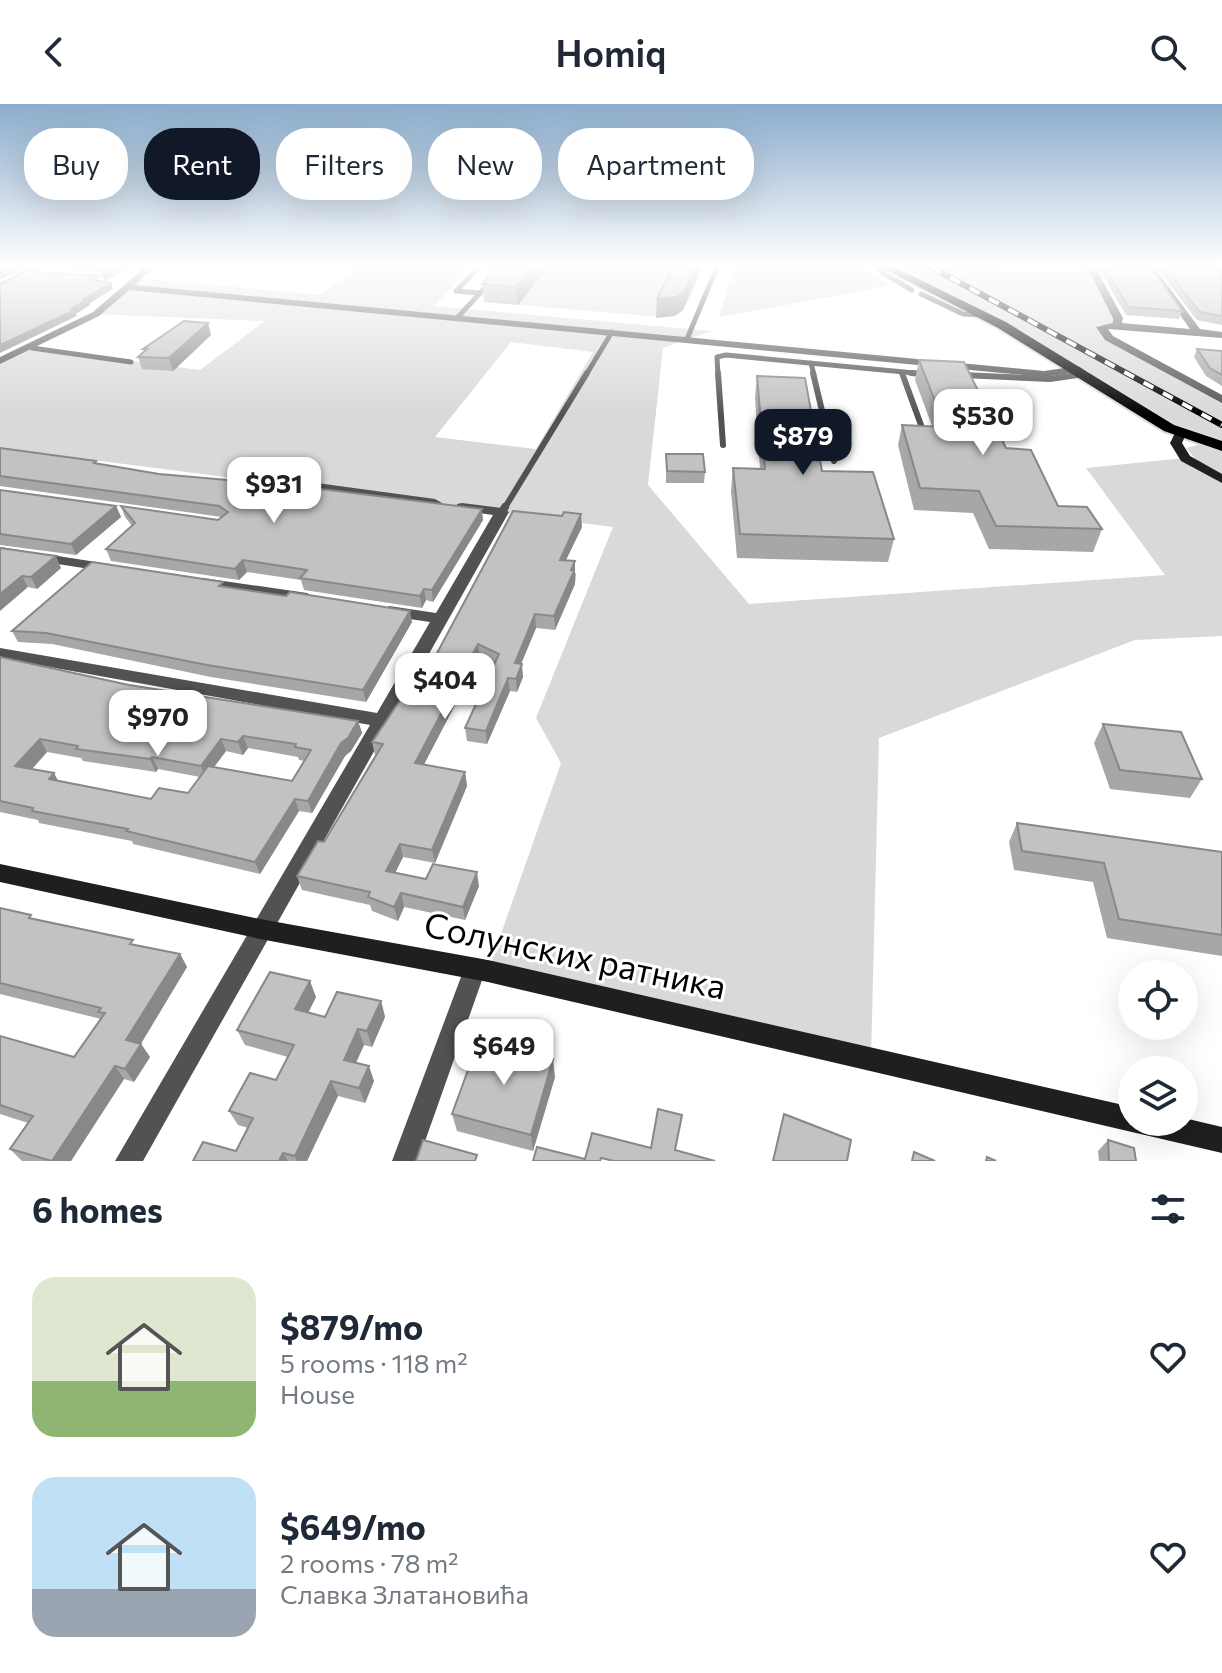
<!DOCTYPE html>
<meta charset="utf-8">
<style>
body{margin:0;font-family:Commissioner,sans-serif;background:#f6f6f7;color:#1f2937;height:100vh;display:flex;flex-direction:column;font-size:30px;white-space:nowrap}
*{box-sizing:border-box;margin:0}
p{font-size:26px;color:#747a83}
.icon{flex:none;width:44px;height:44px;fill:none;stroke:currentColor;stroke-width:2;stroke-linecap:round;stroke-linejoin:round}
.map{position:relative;height:1057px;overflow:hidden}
.panel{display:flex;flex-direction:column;background:#fff;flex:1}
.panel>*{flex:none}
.banner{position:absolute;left:24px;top:24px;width:800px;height:72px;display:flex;gap:16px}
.controls{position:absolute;left:1118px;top:856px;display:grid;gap:16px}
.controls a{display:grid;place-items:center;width:80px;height:80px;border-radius:50%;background:#fff;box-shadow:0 8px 32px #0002;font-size:40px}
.price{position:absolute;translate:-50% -68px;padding:0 18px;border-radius:16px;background:#fff;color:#222;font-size:26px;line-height:52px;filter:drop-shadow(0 2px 4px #0008)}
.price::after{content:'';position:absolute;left:50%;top:48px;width:24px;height:18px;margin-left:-12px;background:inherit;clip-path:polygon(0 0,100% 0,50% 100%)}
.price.active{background:#111827;color:#fff}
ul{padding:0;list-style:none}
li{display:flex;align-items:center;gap:24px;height:200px;padding:0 32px}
li span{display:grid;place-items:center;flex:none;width:224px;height:160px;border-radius:24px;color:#555}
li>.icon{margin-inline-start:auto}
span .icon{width:96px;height:96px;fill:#fffc;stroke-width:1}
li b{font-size:34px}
h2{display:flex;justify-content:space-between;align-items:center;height:96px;padding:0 32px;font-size:34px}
.chip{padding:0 28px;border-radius:32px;background:#fff;box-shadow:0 8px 32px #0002;font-size:28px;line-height:72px}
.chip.active{background:#111827;color:#fff}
header{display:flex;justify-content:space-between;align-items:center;height:104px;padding:0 32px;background:#fff;font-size:36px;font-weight:600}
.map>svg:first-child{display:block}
</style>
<header><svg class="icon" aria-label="back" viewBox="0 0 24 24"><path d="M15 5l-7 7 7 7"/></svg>Homiq<svg class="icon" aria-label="search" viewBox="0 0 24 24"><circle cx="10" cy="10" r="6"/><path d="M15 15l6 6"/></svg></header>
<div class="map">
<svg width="1222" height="1057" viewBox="0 0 1222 1057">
<rect width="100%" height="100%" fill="#fff"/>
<path fill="#d9d9d9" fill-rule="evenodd" d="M356,163h114l-36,39 277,25 -48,17 -15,137 101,119 416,-29 -79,-107 99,-10 12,3 -11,-13 12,-3 24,5v186l-87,4 -256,98 -8,321 -383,-88 73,-208 -25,-45 77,-191 -613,-79v-86l32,-14 168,22 65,-49 -169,-7 42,-36 183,17zM511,238l82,10 -57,97 -101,-12z
M516,163h186c-10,23 -12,49 -40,50l-178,-15z
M734,163h133l22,19 -170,31z
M886,163l190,3 -1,-3h16l26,59h-13v7l118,67v46l-50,-20 -69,-45 -101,-56z"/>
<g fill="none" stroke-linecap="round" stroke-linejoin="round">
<g stroke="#dbdbdb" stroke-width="4">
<path id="primary" d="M881,163h13l112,55 168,103 48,16v10l-58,-20 -166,-103z"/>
</g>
<path stroke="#525252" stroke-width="5" d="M479,163l-23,24 24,2
M886,163l-6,2 1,3 31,18
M921,190l42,20 20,1
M458,213l46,-50
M687,235l30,-72
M32,244l99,14
M811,259l3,12
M586,271l26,-43
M718,271l-1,-18 9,-2 199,19
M1080,271l4,-1"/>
<path stroke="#525252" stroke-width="6" d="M718,269l5,72
M813,269l21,88
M902,269l23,63
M911,269l14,1
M962,271l88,4 34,-5
M504,405l83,-136"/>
<path stroke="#525252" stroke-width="8" d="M502,408l3,-5"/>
<path fill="#525252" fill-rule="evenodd" d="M31,163h10l-41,23v-7z
M145,163h9l-19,18 909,86 34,-5 5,3 -5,3 -34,5 -915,-87 -30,26 -99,48v-7l93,-45z
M1087,163h8l28,51 -1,5 68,6 -44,-62h8l46,62 22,3v6l-114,-9 5,7 109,59v8l-117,-63 -9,-13 17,-4v-5z
M250,370l185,25 7,4 -7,4 -190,-26v-6z
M462,399l40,5 7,4 -366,649h-28l255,-436 -370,-67v-10l377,65 53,-91 -41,-6 -8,-5 8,-5 47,7 57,-98 -36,-5v-6z
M0,443l109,17 7,4 -7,4 -109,-17z
M203,474l104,15 8,5 -8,5 -109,-18 -2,-3z
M475,854l8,4 3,7 -68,192h-26l72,-192 3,-7z"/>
<path fill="#1f1f1f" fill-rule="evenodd" d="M1180,326l6,4 -4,9 8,13 32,18v9l-41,-22 -11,-18 6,-12z
M0,760l260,55 228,41 644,147v15h52v-4l38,9v26l-734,-171 -228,-43 -260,-57z"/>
<use href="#primary" fill="#000" fill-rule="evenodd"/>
<g stroke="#000" stroke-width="6">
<path id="rail" d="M931,163l291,158"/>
</g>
<use href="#rail" stroke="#fff" stroke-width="4" stroke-dasharray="11" stroke-linecap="butt"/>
</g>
<path fill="#a7a7a7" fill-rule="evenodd" d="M43,163h87l-25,14 -3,-9z
M498,163h50l-30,38 -34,-3 -2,-18z
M1098,163h52l32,44 -3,8 -53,-4z
M1156,163h66v58l-25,-5z
M208,219l3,12 -38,36 -31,-2 -4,-12 6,-5 -1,-3z
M1197,245l25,2v35l-16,-10 -12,-19z
M919,256l87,88 52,58 44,23 -9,23 -104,-3 -16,-36 -59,-3 -16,-65 4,-20 30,1 -17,-46z
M757,272l65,95 72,68 -6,23 -151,-4 -6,-67 2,-23 27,1 -5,-72z
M0,344l96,13 1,3 62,10 324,46 -50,82 -7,-2 -4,8 -118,-18 -3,-10 -54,-8 -8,8 -128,-19 -5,-12 26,-23 -7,-9 -4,-11 97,14 4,-3 -222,-31z
M666,350l39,18 -1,11h-38z
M0,386l116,16 5,11 -45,38 -76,-10z
M582,423l-16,33 10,14 -1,10 -20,46 -19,-2 -15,36 2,13 -6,15 -7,-1 -23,53 -20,-3 -2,-13 30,-64 -15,-7 -56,107 41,8 2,14 -32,77 -32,-6 -8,15 31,7 53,7 -14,34 -61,-13 -6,14 -26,-10 -2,-6 -68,-15 -5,-14 27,-34 51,-87 -3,-13 64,-87z
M0,444l61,20 -24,21 -9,-2z
M224,482l188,36 -46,80 -155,-25 -159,-33 -34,-2 -6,-11z
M0,553l129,28 229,36 4,12 -11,18 -6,5 -33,57 -13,-2 -39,63 -127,-30 -1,-3 -93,-18 -1,-3 -38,-8zM248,644l50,9 1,3 6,1 -13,20 -78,-14 12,-16 17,4zM47,648l34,6 2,3 73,11 2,-3 42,8 -12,16 -37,6 -92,-18 -27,-12z
M1103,620l99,55 -12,19 -80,-9 -16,-46z
M1017,719l205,29v104l-115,-18 -14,-56 -79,-12 -5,-28z
M0,804l34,11 102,26 44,9 7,13 -46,77 9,13 -16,25 -10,-3 -53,82h-49l-12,-12 18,-26 -28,-9v-78l74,21 27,-38 -101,-25z
M316,893l-8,16 17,4 56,-16 4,16 -13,30 -8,-2 -8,18 18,18 -9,22 -27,-7 -31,65h-114l43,-10 12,-23 -10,-3 -9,-14 47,-31 12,-23 -43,-12 -8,-15z
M555,973l-22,74 -76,-20 -5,-17z
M1108,1036l28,21h-37l-1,-10z"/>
<path fill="#888" d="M11,163h14l-25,13v-8z
M117,163h13l-25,14 -2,-6z
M533,163h15l-30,38 -2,-18z
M696,163h6l-19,43 -8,6 -19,2 1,-19z
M111,179l2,6 -23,14v2l-14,9 1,2 -77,37v-8l71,-36 13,-10z
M208,219l3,12 -38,36 -4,-13z
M116,402l5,11 -45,38 -5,-11z
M482,405l1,11 -50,82 -1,-12z
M581,410l1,13 -22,45v-12z
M56,452l5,12 -24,21 -6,-12z
M243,456l4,12 -8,8 -4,-11z
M575,457v23l-20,46 -1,-14z
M22,472l6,11 -28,24v-17z
M424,485l2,11 -4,8 -2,-12z
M410,507l2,11 -46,80 -3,-12z
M535,510l1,14 -20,48 -1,-13z
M478,540l2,13 -62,119 -3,-13z
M522,560l1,13 -6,15 -1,-13z
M508,574l2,13 -23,53 -1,-13z
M358,617l4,12 -11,18 -6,5 -33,57 -4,-12 33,-58z
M243,632l5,12 -5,7 -5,-13z
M40,635l7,13 -24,27 -8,-13z
M221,635l5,12 -20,27 -5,-12z
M152,653l6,12 -2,3 -6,-13z
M465,668l2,14 -32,77 -3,-13z
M54,669l7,13 -12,-7z
M295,695l4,12 -39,63 -5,-12z
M400,740l3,13 -13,27 -4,-13z
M477,768l2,14 -14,34 -2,-13z
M401,789l3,14 -6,14 -4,-14z
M180,850l7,13 -52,86 -9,-13z
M310,877l6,16 -14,28 -7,-16z
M381,897l4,16 -13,30 -5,-16z
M358,925l6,16 -14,30 -6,-15z
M141,940l9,13 -16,25 -9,-13z
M553,955l2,18 -22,74 -2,-16z
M115,962l9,13 -53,82h-19z
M369,962l5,15 -9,22 -6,-15z
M331,977l7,15 -31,65h-10l-2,-5z
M283,1049l5,8h-9z"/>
<path fill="#c2c2c2" stroke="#888" stroke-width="2" fill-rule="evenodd" d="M0,163h11l-11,5z
M101,163h16l-14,8 1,-6z
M498,163h35l-17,20 -34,-3z
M673,163h23l-12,25 -8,5 -19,2z
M1105,163h45l32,44 -54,-4z
M1164,163h58v49l-22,-4z
M26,167l74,5 -7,4 18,3 -27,16h4l-17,10 4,1 -75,35v-60z
M184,217l24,2 -39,35 -31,-1 9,-8h-4z
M1197,245l25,2v24l-12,-7z
M919,256l45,2 42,86 25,2 27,56 29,1 15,22 -106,-3 -17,-35 -59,-3 -18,-63 43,2z
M757,272l48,2 17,93 51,1 21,67 -154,-5 -7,-66 32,1z
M0,344l96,13 -2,2 65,11 138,12 185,23 -50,81 -8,-1 -4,7 -120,-18 7,-8 -64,-10 -8,9 -129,-20 29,-26 -14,-17 97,14 10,-8 -9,-6 -219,-30z
M666,350h37l2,18 -38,-1z
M0,386l116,16 -45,38 -71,-10z
M513,407l49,5 2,-4 17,2 -21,46 15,1 -4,9 3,1 -20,45 -19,-2 -20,49 7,1 -6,15 -8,-1 -22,53 -21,-3 34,-74 -21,-10 -63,119 50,9 -33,78 -32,-6 -14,27 40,8 7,-15 44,8 -14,35 -62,-14 -7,14 -26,-10 2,-5 -73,-16 21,-35 6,1 59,-98 -11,-2 39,-58 4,1 18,-31 3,1z
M0,444l56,8 -25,21 -9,-1 -22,18z
M92,458l131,20 -4,4 53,8 14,2 4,-4 120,19 -47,79 -156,-25 -161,-32 -34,-2z
M0,553l129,28 229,36 -10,17 -7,5 -33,58 -13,-2 -40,63 -129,-31 2,-2 -96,-18 1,-3 -33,-7zM243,632l53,8 -1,3 16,3 -19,31 -84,-15 -20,27 -29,-5 -8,11 -102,-20 5,-6 -39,-7 25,-27 38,7 -2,3 74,10 2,-2 49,9 20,-27 17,3z
M1103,620l78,8 21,47 -82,-9z
M1017,719l205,29v83l-103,-16 -15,-56 -82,-12z
M0,804l31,7 -2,3 104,22 -3,4 50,10 -54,86 15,4 -16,25 -10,-3 -63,95 -42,-12 23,-33 -33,-11v-69l74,21 31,-44 -7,-1 3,-4 -101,-25z
M270,868l40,9 -15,28 30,8 12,-25 44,9 -14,30 -9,-2 -14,31 25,6 -10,22 -28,-7 -36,75 -12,-3 -4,8h-86l10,-19 33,9 17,-33 -24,-7 21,-38 26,7 18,-35 -57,-15z
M479,936l74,19 -22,76 -79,-21z
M658,1005l24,6 -7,35 40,11h-101l-13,-3 -1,3h-67l4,-14 48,12 7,-26 59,15z
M784,1010l67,26 -4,21h-74z
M423,1036l54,15 -2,6h-59z
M1108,1036l26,8 2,13h-27z
M914,1048l21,9h-23z
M987,1053l9,4h-10z"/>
<linearGradient id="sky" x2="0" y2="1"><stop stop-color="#8baccb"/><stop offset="0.52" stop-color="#fff"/><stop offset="1" stop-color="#fff" stop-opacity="0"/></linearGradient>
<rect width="1222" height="311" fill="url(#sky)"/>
<g text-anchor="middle" stroke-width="6" stroke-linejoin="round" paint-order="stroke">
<g font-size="34" fill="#000" stroke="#fff">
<text transform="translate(575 852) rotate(12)" y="12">Солунских ратника</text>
</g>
</g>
</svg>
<div class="controls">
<a><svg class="icon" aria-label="locate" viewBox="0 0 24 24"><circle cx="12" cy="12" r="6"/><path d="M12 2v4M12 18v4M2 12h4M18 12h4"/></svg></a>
<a><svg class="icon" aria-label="layers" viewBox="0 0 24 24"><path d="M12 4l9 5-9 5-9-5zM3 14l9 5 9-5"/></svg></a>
</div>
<b class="price" style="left:983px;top:353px">$530</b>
<b class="price active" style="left:803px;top:373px">$879</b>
<b class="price" style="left:274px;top:421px">$931</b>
<b class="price" style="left:445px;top:617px">$404</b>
<b class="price" style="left:158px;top:654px">$970</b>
<b class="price" style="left:504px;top:983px">$649</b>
<div class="banner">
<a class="chip">Buy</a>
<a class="chip active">Rent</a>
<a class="chip">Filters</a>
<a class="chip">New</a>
<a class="chip">Apartment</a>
</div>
</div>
<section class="panel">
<h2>6 homes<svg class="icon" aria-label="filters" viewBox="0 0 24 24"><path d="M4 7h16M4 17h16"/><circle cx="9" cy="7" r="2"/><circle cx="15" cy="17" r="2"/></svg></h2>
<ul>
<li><span style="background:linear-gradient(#dfe7d0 65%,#8fb573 0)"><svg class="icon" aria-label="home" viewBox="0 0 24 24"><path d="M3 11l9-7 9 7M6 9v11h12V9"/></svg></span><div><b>$879/mo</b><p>5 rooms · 118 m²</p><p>House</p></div><svg class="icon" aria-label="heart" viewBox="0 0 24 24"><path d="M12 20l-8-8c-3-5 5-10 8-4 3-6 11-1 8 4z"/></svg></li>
<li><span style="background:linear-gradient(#bfe0f5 70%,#9aa5b1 0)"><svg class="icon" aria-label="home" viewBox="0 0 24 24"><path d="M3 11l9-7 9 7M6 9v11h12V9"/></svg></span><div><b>$649/mo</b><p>2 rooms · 78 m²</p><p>Славка Златановића</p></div><svg class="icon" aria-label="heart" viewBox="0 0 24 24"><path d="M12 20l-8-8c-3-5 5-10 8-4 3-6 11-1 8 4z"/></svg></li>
</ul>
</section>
